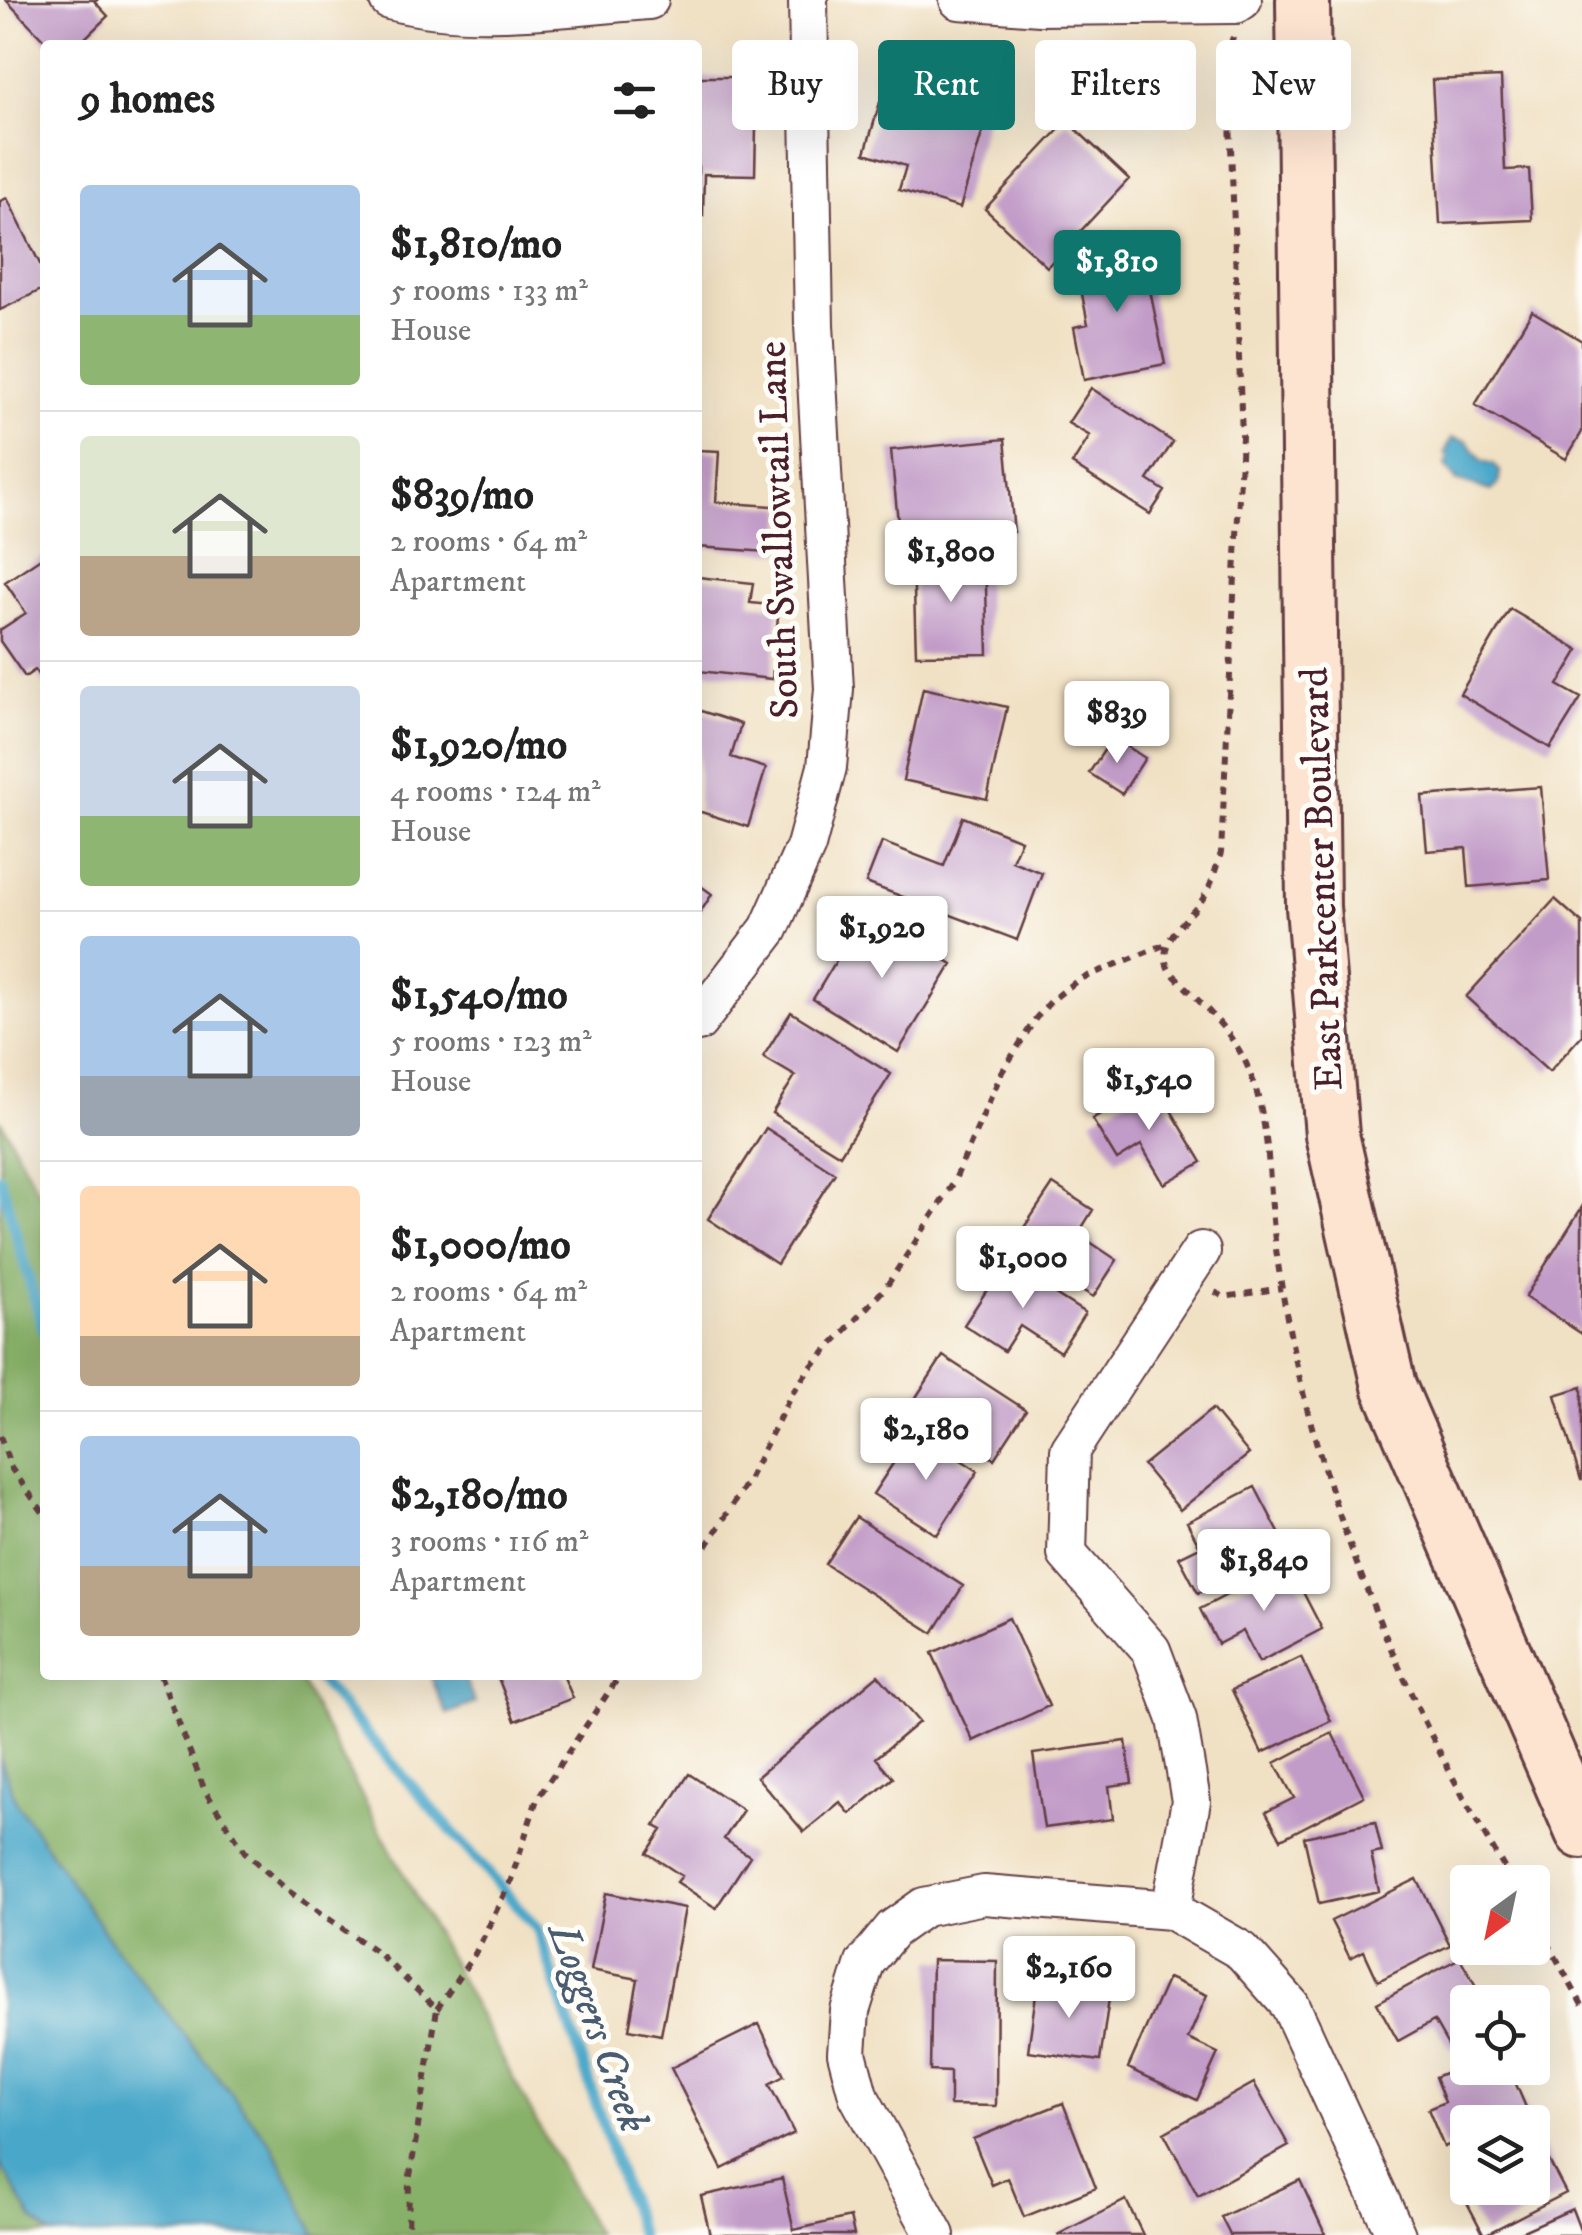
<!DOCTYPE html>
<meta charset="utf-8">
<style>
body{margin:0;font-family:"IM FELL DW Pica",serif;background:#f2f2f2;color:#222;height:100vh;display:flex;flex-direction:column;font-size:38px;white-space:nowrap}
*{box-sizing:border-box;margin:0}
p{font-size:32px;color:#767676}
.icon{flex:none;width:55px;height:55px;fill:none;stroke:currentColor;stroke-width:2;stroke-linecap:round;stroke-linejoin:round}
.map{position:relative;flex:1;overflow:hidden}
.panel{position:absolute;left:40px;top:40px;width:662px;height:1640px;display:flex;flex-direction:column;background:#fff;border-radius:10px;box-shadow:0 10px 40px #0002}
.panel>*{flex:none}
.top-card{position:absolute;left:732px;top:40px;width:698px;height:90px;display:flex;gap:20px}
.needle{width:65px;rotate:213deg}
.controls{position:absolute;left:1450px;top:1865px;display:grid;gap:20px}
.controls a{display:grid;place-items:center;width:100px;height:100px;border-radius:10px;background:#fff;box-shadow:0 10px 40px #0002;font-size:50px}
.price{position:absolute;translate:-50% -85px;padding:0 22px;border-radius:10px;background:#fff;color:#222;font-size:32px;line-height:65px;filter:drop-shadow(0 2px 5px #0008)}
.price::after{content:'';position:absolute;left:50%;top:60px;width:30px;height:22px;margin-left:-15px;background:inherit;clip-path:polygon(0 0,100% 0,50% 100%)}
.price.current{background:#0f766e;color:#fff}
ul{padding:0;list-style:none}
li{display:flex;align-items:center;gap:30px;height:250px;padding:0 40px}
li+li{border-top:2px solid #e0e0e0}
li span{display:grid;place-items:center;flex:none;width:280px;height:200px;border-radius:10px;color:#555}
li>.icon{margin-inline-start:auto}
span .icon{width:120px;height:120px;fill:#fffc;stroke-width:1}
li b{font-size:42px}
h2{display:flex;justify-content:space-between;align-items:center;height:120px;padding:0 40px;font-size:42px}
.pill{padding:0 35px;border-radius:10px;background:#fff;box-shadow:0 10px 40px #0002;font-size:35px;line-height:90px}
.pill.current{background:#0f766e;color:#fff}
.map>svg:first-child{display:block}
</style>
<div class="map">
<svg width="1582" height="2235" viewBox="0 0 1582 2235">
<rect width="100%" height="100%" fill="#fdfcf7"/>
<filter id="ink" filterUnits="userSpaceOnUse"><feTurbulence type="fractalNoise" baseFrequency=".01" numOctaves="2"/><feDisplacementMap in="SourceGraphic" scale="20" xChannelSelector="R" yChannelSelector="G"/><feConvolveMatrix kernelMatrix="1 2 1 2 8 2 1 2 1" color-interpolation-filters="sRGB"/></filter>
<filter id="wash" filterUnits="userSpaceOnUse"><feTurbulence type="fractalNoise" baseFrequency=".0048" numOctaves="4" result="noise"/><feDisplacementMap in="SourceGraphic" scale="40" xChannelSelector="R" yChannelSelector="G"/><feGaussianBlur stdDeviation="2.25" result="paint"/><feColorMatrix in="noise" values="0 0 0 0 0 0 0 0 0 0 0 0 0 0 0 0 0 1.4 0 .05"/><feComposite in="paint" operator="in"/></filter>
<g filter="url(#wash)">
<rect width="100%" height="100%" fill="#f1e1c4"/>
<path fill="#87b067" stroke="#686849" stroke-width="2.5" d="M0,1119l45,85v471h252l300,560h-281l-44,-90 -156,-196 -99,-145 -17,-46z
M0,2163l32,56 19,16h-51z"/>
<path fill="#4aa7c9" stroke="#4a637a" stroke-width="2.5" d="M923,56l25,5 9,-4 6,8c-9,24 -28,8 -46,16l-7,-12 6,-12z
M1452,438l15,3 15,20 12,3 6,8 -2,13 -7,6 -35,-11 -11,-16 4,-6 -4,-5z
M430,1675h33l12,28 -28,11z
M0,1758l17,46 99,145 156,196 44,90h-265l-19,-16 -32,-56z"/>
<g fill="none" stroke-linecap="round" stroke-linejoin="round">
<path stroke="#4aa7c9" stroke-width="11" d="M0,1178l45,157
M315,1675l223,255 102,305"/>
</g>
<g id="blocks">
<path fill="#c29cc8" d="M6,0h91l-2,2 13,14 -30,29h-29z
M888,75l102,31 -30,102 -61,-18 7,-24 -41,-13z
M698,77h59l-2,98 -51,-1 -1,42h-5z
M1501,77l4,93 24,-1 3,51 -92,4 -8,-144z
M1067,121l62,58 -82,88 -62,-58z
M7,198l38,76v14l-45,22v-109z
M1141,246l24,118 -81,16 -10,-53 14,-3 -13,-65z
M1532,311l50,30v91l-16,27 -91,-54z
M1091,388l82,54 -25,38 17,11 -15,23 -78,-50 18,-28 -22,-13z
M1005,439l9,93 -114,11 -9,-93z
M698,450l21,1 -3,51 68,5 -3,46 -83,-6z
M45,555v130l-10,-15 -10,7 -25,-36v-11l26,-17 -21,-31z
M985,555l3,99 -72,1 -3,-98z
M698,577l55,6 -3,20 29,3 -7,73 -74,-8z
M1510,609l69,41 -21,35 23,13 -31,50 -90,-54z
M923,688l84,19 -20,92 -84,-19z
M698,710l43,14 -10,33 35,11 -18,59 -50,-16z
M1113,737l32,21 -23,36 -33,-21z
M1541,787l8,93 -80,7 -3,-39 -39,3 -5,-55z
M963,817l58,23 -9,21 30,12 -25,67 -151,-57 16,-41 62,24z
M698,884l14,10 -14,22z
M1555,899l27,24v112l-33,37 -83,-75z
M866,911l86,53 -54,88 -85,-53z
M791,1012l100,62 -51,81 -68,-42 23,-37 -32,-19z
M1154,1082l48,80 -38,22 -23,-39 -24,15 -25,-41z
M766,1128l69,45 -58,91 -69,-45z
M1053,1184l40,26 -15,24 39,26 -24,37 -80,-53z
M1582,1207v127l-57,-37z
M1005,1262l80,51 -25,39 -40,-26 -16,25 -40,-26z
M943,1356l83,54 -32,49 -83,-54z
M1582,1387v93h-1l-26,-85z
M1212,1409l37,45 -69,56 -37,-45z
M915,1430l63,41 -41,64 -64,-41z
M1255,1487l32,61 -89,45 -19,-36 21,-10 -13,-25z
M856,1517l107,69 -30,47 -108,-69z
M1288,1563l34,66 -63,33 -16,-31 -25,13 -18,-35z
M1009,1618l40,88 -76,35 -41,-88z
M1301,1657l30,64 -69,32 -30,-63z
M497,1675h66l10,23 -58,23z
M878,1675l41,47 -43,36 17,20 -43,36 -10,-12 -36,30 -47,-55z
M1332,1733l32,63 -83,43 -15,-27 28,-14 -19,-35z
M1126,1741l6,42 -23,3 4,33 -69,9 -11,-74z
M689,1774l54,36 -19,29 26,17 -34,52 -39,-26 5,-6 -35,-23 15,-23 -7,-4z
M1375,1822l7,30 -11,2 8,37 -60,13 -15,-67z
M1417,1879l33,66 -72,36 -14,-30 -14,7 -19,-37z
M606,1893l79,15 -24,127 -32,-6 9,-50 -47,-9z
M1460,1958l25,44h-17v37l-18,10 -16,-28 -36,20 -21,-38z
M932,1960l65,1 -1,145 -46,-1v-33l-20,-1z
M1168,1978l39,17 -19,44 30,14 -21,47 -69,-32z
M1038,1980l72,11 -10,70 -72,-10z
M759,2024l25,52 -15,8 25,49 -72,36 -51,-101z
M1468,2063v5h41l19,44 -26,10h-34v15l-24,10 -16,-38 17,-7 -10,-25z
M1254,2083l35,63 -91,50 -34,-63z
M1063,2103l33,85 -72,29 -16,-39 -16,7 -19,-46z
M1532,2128l34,65 -82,42 -21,-40 15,-7h54z
M782,2178l12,52 56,-13 4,18h-144l-9,-39z
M1300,2180l25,54 -95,1 -9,-18z
M1126,2200l17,35h-86z
M1572,2209l10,26h-68z"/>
</g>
</g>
<g filter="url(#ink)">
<use href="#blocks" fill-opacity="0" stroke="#633c42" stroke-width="2.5"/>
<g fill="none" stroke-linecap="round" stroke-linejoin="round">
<g stroke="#633c42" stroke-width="42">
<path id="minor" d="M389,0c84,22 174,6 260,0
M959,0l81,6 196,-2 6,-4
M698,1022l71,-93 37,-83 21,-79 7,-78 -20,-364 -6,-325
M1201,1251l-131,199 -3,104 84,96 26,69 14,82 -20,109 71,41 48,54 106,230
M935,2235l-77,-140 -11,-42 3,-42 15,-48 28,-34 31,-22 60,-12 187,15"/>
</g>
<g stroke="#633c42" stroke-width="58">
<path id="secondary" d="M1303,0l10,907 19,228 57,251 193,446"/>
</g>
<path stroke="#633c42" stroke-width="6" stroke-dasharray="8 8" stroke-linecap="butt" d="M1233,37c-14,37 -15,44 -3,83l12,317 -21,416c-5,14 -9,32 -17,44 -15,24 -50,43 -35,73 27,29 60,57 77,93 26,57 22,124 30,186 9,67 23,134 42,199 45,151 112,301 195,434
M1215,1292l9,5 58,-9
M0,1436l11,32 34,47
M698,1560l50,-80 43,-85 20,-28 75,-80 67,-103 49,-112 34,-54 16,-18 26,-20 86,-35
M160,1675l45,116 40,61 42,38 91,63 59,56 -28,173 -1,53
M1532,1914l50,91
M437,2009l39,-57 35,-72 26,-81 83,-124"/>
<use href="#minor" stroke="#fff" stroke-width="38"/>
<use href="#secondary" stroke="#fde4d1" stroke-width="52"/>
</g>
</g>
<g text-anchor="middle" stroke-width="10" stroke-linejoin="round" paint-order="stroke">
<g font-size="40" fill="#4a1f2b" stroke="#fdfcf7">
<text transform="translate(777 530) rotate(-92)" y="14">South Swallowtail Lane</text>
<text transform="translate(1320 879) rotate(-92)" y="14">East Parkcenter Boulevard</text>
</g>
<g font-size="42" font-style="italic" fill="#4a5c72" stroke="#fdfcf7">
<text transform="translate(600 2027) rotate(70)" y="15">Loggers Creek</text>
</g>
</g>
</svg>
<div class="controls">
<a><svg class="needle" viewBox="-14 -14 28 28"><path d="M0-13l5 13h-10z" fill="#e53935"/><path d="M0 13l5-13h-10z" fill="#767676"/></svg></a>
<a><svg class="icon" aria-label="locate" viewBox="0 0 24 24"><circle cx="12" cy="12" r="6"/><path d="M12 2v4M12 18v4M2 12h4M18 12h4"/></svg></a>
<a><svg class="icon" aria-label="layers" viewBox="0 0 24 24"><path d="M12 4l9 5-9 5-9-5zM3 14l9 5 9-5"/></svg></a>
</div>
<b class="price current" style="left:1117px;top:315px">$1,810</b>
<b class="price" style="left:951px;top:605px">$1,800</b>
<b class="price" style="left:1117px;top:766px">$839</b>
<b class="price" style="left:882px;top:981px">$1,920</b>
<b class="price" style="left:1149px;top:1133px">$1,540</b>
<b class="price" style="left:1023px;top:1311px">$1,000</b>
<b class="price" style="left:926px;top:1483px">$2,180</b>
<b class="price" style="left:1264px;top:1614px">$1,840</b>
<b class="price" style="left:1069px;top:2021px">$2,160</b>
<div class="top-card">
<a class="pill">Buy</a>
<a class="pill current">Rent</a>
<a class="pill">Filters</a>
<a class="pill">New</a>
</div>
<section class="panel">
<h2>9 homes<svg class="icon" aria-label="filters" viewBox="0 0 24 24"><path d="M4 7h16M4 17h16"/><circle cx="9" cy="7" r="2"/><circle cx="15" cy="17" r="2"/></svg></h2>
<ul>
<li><span style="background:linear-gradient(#a9c7e8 65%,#8fb573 0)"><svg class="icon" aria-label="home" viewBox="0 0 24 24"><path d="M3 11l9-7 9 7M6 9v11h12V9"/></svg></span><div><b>$1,810/mo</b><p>5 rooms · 133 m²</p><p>House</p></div></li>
<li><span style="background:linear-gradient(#dfe7d0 60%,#b9a48a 0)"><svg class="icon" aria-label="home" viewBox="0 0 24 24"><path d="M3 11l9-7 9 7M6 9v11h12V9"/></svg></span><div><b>$839/mo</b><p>2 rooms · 64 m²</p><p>Apartment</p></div></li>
<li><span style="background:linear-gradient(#c9d6e8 65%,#8fb573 0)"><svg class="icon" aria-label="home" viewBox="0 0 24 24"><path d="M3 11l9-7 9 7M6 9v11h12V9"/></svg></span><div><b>$1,920/mo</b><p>4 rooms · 124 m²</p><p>House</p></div></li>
<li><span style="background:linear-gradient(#a9c7e8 70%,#9aa5b1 0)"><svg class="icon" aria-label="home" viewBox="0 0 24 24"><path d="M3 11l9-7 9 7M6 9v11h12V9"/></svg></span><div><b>$1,540/mo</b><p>5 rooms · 123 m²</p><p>House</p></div></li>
<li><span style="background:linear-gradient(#ffd9b3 75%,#b9a48a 0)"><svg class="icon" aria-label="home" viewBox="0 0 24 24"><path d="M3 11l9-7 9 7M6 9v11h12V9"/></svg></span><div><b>$1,000/mo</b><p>2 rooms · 64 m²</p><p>Apartment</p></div></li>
<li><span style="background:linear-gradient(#a9c7e8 65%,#b9a48a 0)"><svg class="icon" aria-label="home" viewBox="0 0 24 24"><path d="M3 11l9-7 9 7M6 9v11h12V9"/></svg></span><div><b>$2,180/mo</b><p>3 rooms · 116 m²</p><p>Apartment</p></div></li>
</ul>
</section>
</div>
